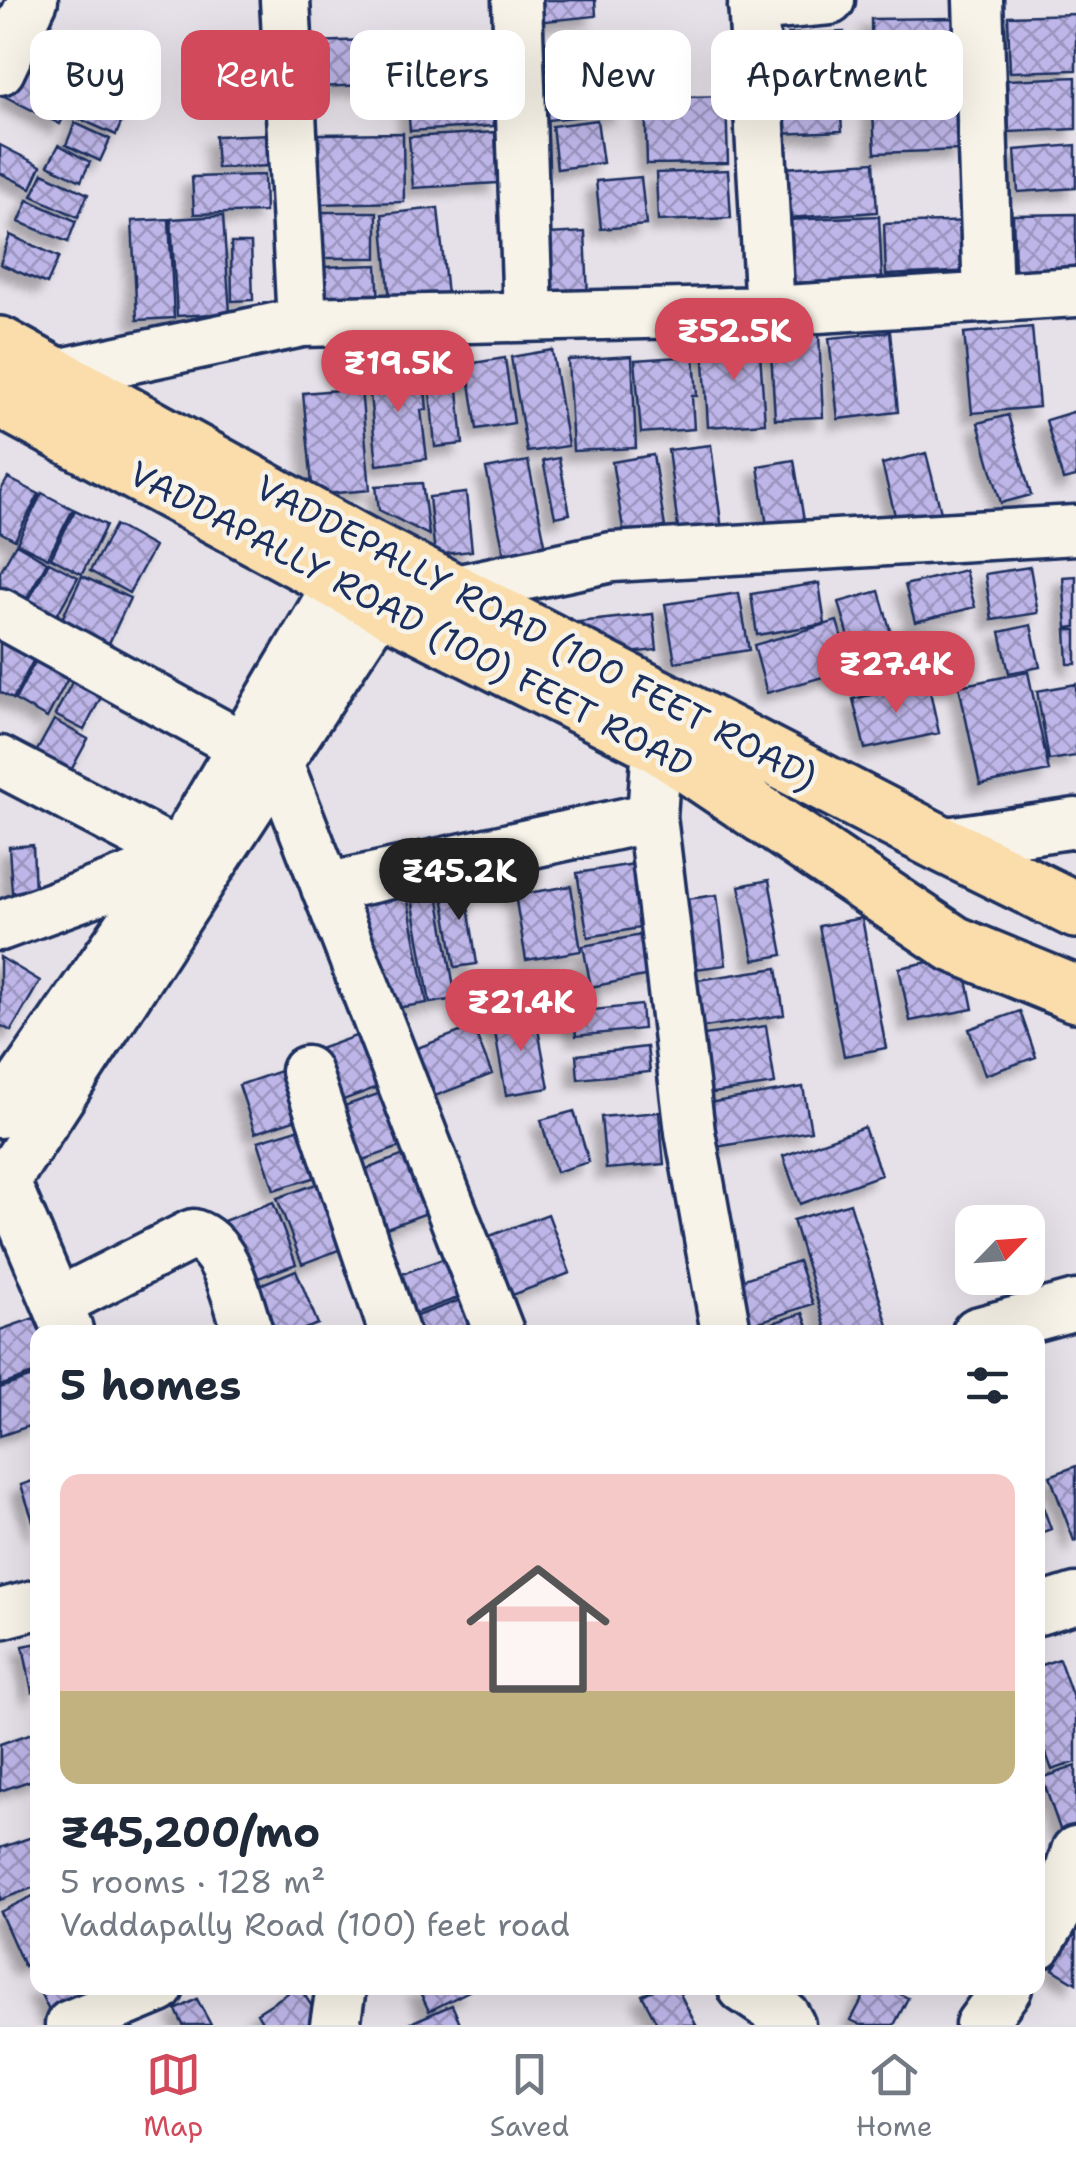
<!DOCTYPE html>
<meta charset="utf-8">
<style>
body{margin:0;font-family:"Shantell Sans",sans-serif;background:#f2f2f3;color:#1f2937;height:100vh;display:flex;flex-direction:column;font-size:38px;white-space:nowrap}
*{box-sizing:border-box;margin:0}
p{font-size:32px;color:#747a83}
.icon{flex:none;width:55px;height:55px;fill:none;stroke:currentColor;stroke-width:2;stroke-linecap:round;stroke-linejoin:round}
.map{position:relative;flex:1;overflow:hidden}
.drawer{position:absolute;left:30px;top:1325px;width:1015px;height:670px;display:flex;flex-direction:column;background:#fff;border-radius:20px;box-shadow:0 10px 40px #0002}
.drawer>*{flex:none}
.top-card{position:absolute;left:30px;top:30px;width:1018px;height:90px;display:flex;gap:20px}
.needle{width:65px;rotate:65deg}
.tools{position:absolute;left:955px;top:1205px;display:grid;gap:20px}
.tools a{display:grid;place-items:center;width:90px;height:90px;border-radius:20px;background:#fff;box-shadow:0 10px 40px #0002;font-size:50px}
.price{position:absolute;translate:-50% -85px;padding:0 22px;border-radius:35px;background:#d1495b;color:#fff;font-size:32px;line-height:65px;filter:drop-shadow(0 2px 5px #0008)}
.price::after{content:'';position:absolute;left:50%;top:60px;width:30px;height:22px;margin-left:-15px;background:inherit;clip-path:polygon(0 0,100% 0,50% 100%)}
.price.current{background:#222;color:#fff}
ul{padding:0;list-style:none}
li{display:grid;align-content:center;gap:20px;height:530px;padding:0 30px}
li span{display:grid;place-items:center;height:310px;border-radius:20px;color:#555}
li>.icon{margin-inline-start:auto}
span .icon{width:180px;height:180px;fill:#fffc;stroke-width:1}
li b{font-size:42px}
h2{display:flex;justify-content:space-between;align-items:center;height:120px;padding:0 30px;font-size:42px}
.chip{padding:0 35px;border-radius:20px;background:#fff;box-shadow:0 10px 40px #0002;font-size:35px;line-height:90px}
.chip.current{background:#d1495b;color:#fff}
.tab-bar{display:flex;justify-content:space-around;align-items:center;height:140px;border-top:2px solid #e0e1e3;background:#fff;font-size:28px;color:#747a83}
.tab-bar a{display:grid;justify-items:center;gap:5px}
.tab-bar .current{color:#d1495b}
.map>svg:first-child{display:block}
</style>
<div class="map">
<svg width="1076" height="2025" viewBox="0 0 1076 2025">
<defs>
<pattern id="building-cross-hatch" width="8" height="8" patternUnits="userSpaceOnUse" patternTransform="scale(2.5)"><rect width="8" height="8" fill="#beb6e8"/><path d="M0 0l8 8M0 8l8-8" fill="none" stroke="#9a94bf"/></pattern>
<filter id="shadow"><feDropShadow dx="-9" dy="9" stdDeviation="5" flood-color="#0004"/></filter>
</defs>
<rect width="100%" height="100%" fill="#e6e1e8"/>
<filter id="ink" filterUnits="userSpaceOnUse"><feTurbulence type="fractalNoise" baseFrequency=".01" numOctaves="2"/><feDisplacementMap in="SourceGraphic" scale="20" xChannelSelector="R" yChannelSelector="G"/><feConvolveMatrix kernelMatrix="1 2 1 2 8 2 1 2 1" color-interpolation-filters="sRGB"/></filter>
<g filter="url(#ink)">
<path fill="url(#building-cross-hatch)" stroke="#1b2f5e" stroke-width="2.5" filter="url(#shadow)" d="M534,0h61l1,16 -60,6z
M1076,14v56l-66,2 -2,-56z
M955,18l1,57 -84,1 -1,-57z
M844,32l2,44 -56,2 -2,-44z
M42,35l50,27 -12,23 -50,-25z
M488,38l6,88 -84,5 -7,-88z
M395,39l1,45 -80,3 -2,-45z
M580,40l2,27 -40,3 -2,-28z
M95,59l45,19 -24,57 -45,-20z
M24,60l54,27 -18,37 -54,-27z
M618,76l4,36 -83,9 -5,-36z
M1076,77v52l-67,3 -2,-52z
M839,85l3,46 -62,3 -2,-46z
M959,87l2,63 -86,3 -3,-63z
M726,96l2,67 -81,1 -2,-66z
M597,120l6,43 -46,6 -5,-43z
M75,123l35,16 -10,22 -34,-16z
M495,132l3,51 -85,5 -4,-51z
M403,133l1,69 -84,2 -1,-70z
M272,134l1,32 -56,2 -2,-32z
M0,145l41,21 -10,22 -31,-15z
M59,145l31,17 -9,19 -33,-16z
M1076,145v43l-58,4 -3,-42z
M874,162l3,50 -90,6 -3,-50z
M728,170l3,48 -73,3 -2,-48z
M43,173l45,21 -10,23 -46,-21z
M264,175l1,37 -71,2 -2,-37z
M641,177l5,48 -45,4 -5,-48z
M28,200l48,21 -8,21 -49,-20z
M438,208l9,87 -57,6 -8,-87z
M318,212h59v46h-59z
M1076,214v55l-61,1 -2,-55z
M223,216l7,97 -53,3 -6,-97z
M879,216l3,63 -92,4 -3,-63z
M169,219l5,99 -37,2 -5,-99z
M973,221l3,50 -90,4 -2,-51z
M585,232l3,64 -36,2 -4,-64z
M10,235l49,22 -12,27 -47,-20z
M231,243h20l2,57 -21,1z
M377,265l2,42 -55,3 -3,-43z
M1032,327l7,80 -67,6 -8,-80z
M890,332l8,80 -60,7 -9,-81z
M819,333l4,84 -48,2 -5,-84z
M759,339l6,84 -57,4 -5,-84z
M552,350l16,96 -41,6 -16,-95z
M460,354l3,24h-6l6,66 -28,3 -8,-90z
M632,356l4,92 -63,3 -5,-91z
M694,356l3,40h-5l2,33 -53,4 -6,-73z
M505,358l9,65 -37,6 -10,-65z
M423,368l4,42h-6l6,49 -50,6 -9,-91z
M361,388l9,102 -57,5 -10,-102z
M1076,411v66l-13,3 -17,-60z
M1008,415l23,80 -30,8 -23,-80z
M711,445l11,85 -43,5 -11,-85z
M926,453l16,63 -44,11 -16,-63z
M653,455l12,72 -41,7 -12,-72z
M559,458l11,56 -15,3 -12,-56z
M794,460l11,67 -37,6 -10,-67z
M528,461l18,87 -41,9 -19,-88z
M8,478l31,16 -24,46 -15,-8v-40z
M422,483l7,52 -50,-25 -3,-24z
M42,493l31,16 -25,49 -31,-15z
M466,493l6,58 -37,4 -6,-58z
M75,510l31,15 -24,49 -31,-16z
M115,525l39,22 -25,46 -39,-22z
M16,544l31,18 -27,48 -20,-11v-27z
M49,562l29,15 -27,49 -28,-15z
M1030,567l8,46 -46,7 -7,-46z
M965,570l10,37 -60,15 -10,-37z
M82,576l48,22 -27,58 -48,-22z
M1076,576v51l-9,1 -4,-51z
M819,583l6,41 -68,11 -6,-41z
M879,591l13,45 -40,12 -13,-46z
M739,593l10,57 -74,12 -10,-58z
M653,614l4,36 -47,5 -31,-33z
M837,621l14,48 -84,24 -13,-48z
M1031,625l9,42 -31,6 -9,-41z
M1066,630h10v34h-8z
M0,637l44,3 -31,59 -13,-7z
M41,650l33,17 -27,51 -32,-18z
M81,665l29,15 -26,50 -29,-15z
M1028,672l21,99 -69,14 -21,-99z
M928,682l11,51 -74,16 -12,-50z
M1076,684v72l-27,4 -12,-69z
M54,720l34,19 -25,46 -35,-18z
M33,845l2,46 -23,1 -3,-45z
M634,864l11,63 -57,10 -11,-64z
M434,871l22,128 -26,4 -22,-128z
M403,874l24,129 -43,7 -42,-125z
M464,880l13,84 -22,3 -14,-83z
M769,880l14,75 -29,5 -15,-74z
M571,886l10,65 -55,9 -11,-65z
M717,895l9,70 -46,6 -8,-70z
M862,918l24,130 -42,8 -25,-130z
M646,934l8,40 -63,13 -8,-41z
M962,955l11,54 -63,12 -11,-53z
M0,957l40,24 -29,50 -11,-6z
M777,968l7,47 -86,13 -7,-47z
M641,1005l2,24 -67,7 -3,-24z
M1020,1011l16,46 -51,18 -16,-46z
M535,1013l14,75 -43,7 -13,-74z
M766,1026l9,58 -69,10 -9,-58z
M473,1027l19,47 -62,24 -18,-48z
M375,1029l19,52 -64,24 -19,-53z
M647,1047l3,25 -72,7 -2,-24z
M286,1069l17,48 -48,16 -16,-48z
M400,1086l20,54 -65,23 -19,-54z
M803,1087l8,44 -95,16 -8,-44z
M574,1111l15,51 -33,10 -15,-52z
M659,1112l5,52 -58,5 -5,-52z
M307,1126l16,49 -49,15 -16,-49z
M864,1127l17,48 -81,29 -17,-48z
M417,1150l23,58 -64,24 -23,-58z
M324,1181l25,65 -47,18 -25,-66z
M273,1202l23,62 -51,19 -24,-61z
M850,1203l40,129h-63l-34,-112z
M548,1214l22,59 -60,23 -23,-59z
M456,1254l15,39 -68,25 -15,-39z
M798,1261l15,43 -66,22 -15,-43z
M296,1270l22,54 -21,8h-30l-17,-43z
M471,1296l13,36h-77l-4,-11z
M803,1313l7,19h-65z
M34,1318l6,14 -2,40 -38,14v-56z
M38,1375v48l-38,13v-48z
M1076,1466v75h-2l-24,-65z
M38,1479v50l-2,1 -15,-45z
M1038,1493l13,36 -13,5z
M38,1643v47l-6,2 -9,-46z
M1059,1659l17,47v56l-24,8 -14,-39v-65z
M38,1731v47l-38,13v-47z
M1076,1766v60l-15,6 -19,-54z
M38,1835v51l-38,14v-52z
M37,1894l1,66 -14,6 -24,-54z
M1076,1931v52l-23,-14z
M38,1988h48l10,19 -40,18z
M296,1988h4l24,37h-60l-7,-12z
M418,1988h52l1,2 -42,21z
M657,1988h20l19,37h-38l-16,-30z
M868,1988h20l20,10 -14,27h-33l-10,-5z
M197,1999l14,26h-28l-7,-15z
M452,2005l9,20h-55z"/>
<g fill="none" stroke-linecap="round" stroke-linejoin="round">
<g stroke="#1b2f5e" stroke-width="55">
<path id="minor" d="M285,0l17,322
M517,0l11,315
M753,0l17,311
M978,0l10,298
M753,7l77,-7
M0,70l33,-70
M57,374l245,-52 468,-11 306,-19
M451,591l161,-34 464,-27
M0,613l244,134
M657,744l-5,73 38,315 36,200
M0,761l178,93
M278,763l221,569
M940,843l136,-20
M326,888l326,-71
M0,926l173,-63
M306,1071l88,261
M0,1113l173,-250 167,-282 23,-26
M5,1181l63,149
M0,1189l402,-617
M57,1303l136,-69c35,11 44,67 55,98
M977,1332l99,-27
M1038,1610l38,-12
M0,1614l38,-10
M1038,1944l20,-33 18,-60
M743,1988l42,28 5,9
M70,2025l89,-37
M335,2025l6,-37
M980,2025l27,-37"/>
</g>
<g stroke="#1b2f5e" stroke-width="62">
<path id="major" d="M0,345l369,203 571,295 136,67
M0,399l383,207 274,138 297,200 122,50"/>
</g>
<use href="#minor" stroke="#f7f3e8" stroke-width="48"/>
<use href="#major" stroke="#faddab" stroke-width="55"/>
</g>
</g>
<g text-anchor="middle" stroke-width="9" stroke-linejoin="round" paint-order="stroke">
<g font-size="35" fill="#1b2f5e" stroke="#f7f3e8">
<text transform="translate(411 619) rotate(28)" y="12">VADDAPALLY ROAD (100) FEET ROAD</text>
<text transform="translate(536 632) rotate(28)" y="12">VADDEPALLY ROAD (100 FEET ROAD)</text>
</g>
</g>
</svg>
<div class="tools">
<a><svg class="needle" viewBox="-14 -14 28 28"><path d="M0-13l5 13h-10z" fill="#e53935"/><path d="M0 13l5-13h-10z" fill="#747a83"/></svg></a>
</div>
<b class="price" style="left:734px;top:383px">₹52.5K</b>
<b class="price" style="left:398px;top:415px">₹19.5K</b>
<b class="price" style="left:896px;top:716px">₹27.4K</b>
<b class="price current" style="left:459px;top:923px">₹45.2K</b>
<b class="price" style="left:521px;top:1054px">₹21.4K</b>
<div class="top-card">
<a class="chip">Buy</a>
<a class="chip current">Rent</a>
<a class="chip">Filters</a>
<a class="chip">New</a>
<a class="chip">Apartment</a>
</div>
<section class="drawer">
<h2>5 homes<svg class="icon" aria-label="filters" viewBox="0 0 24 24"><path d="M4 7h16M4 17h16"/><circle cx="9" cy="7" r="2"/><circle cx="15" cy="17" r="2"/></svg></h2>
<ul>
<li><span style="background:linear-gradient(#f6c9c9 70%,#c2b280 0)"><svg class="icon" aria-label="home" viewBox="0 0 24 24"><path d="M3 11l9-7 9 7M6 9v11h12V9"/></svg></span><div><b>₹45,200/mo</b><p>5 rooms · 128 m²</p><p>Vaddapally Road (100) feet road</p></div></li>
</ul>
</section>
</div>
<nav class="tab-bar">
<a class="current"><svg class="icon" aria-label="map" viewBox="0 0 24 24"><path d="M3 6l6-2 6 2 6-2v14l-6 2-6-2-6 2zM9 4v14M15 6v14"/></svg>Map</a>
<a><svg class="icon" aria-label="saved" viewBox="0 0 24 24"><path d="M7 4h10v16l-5-4-5 4z"/></svg>Saved</a>
<a><svg class="icon" aria-label="home" viewBox="0 0 24 24"><path d="M3 11l9-7 9 7M6 9v11h12V9"/></svg>Home</a>
</nav>
